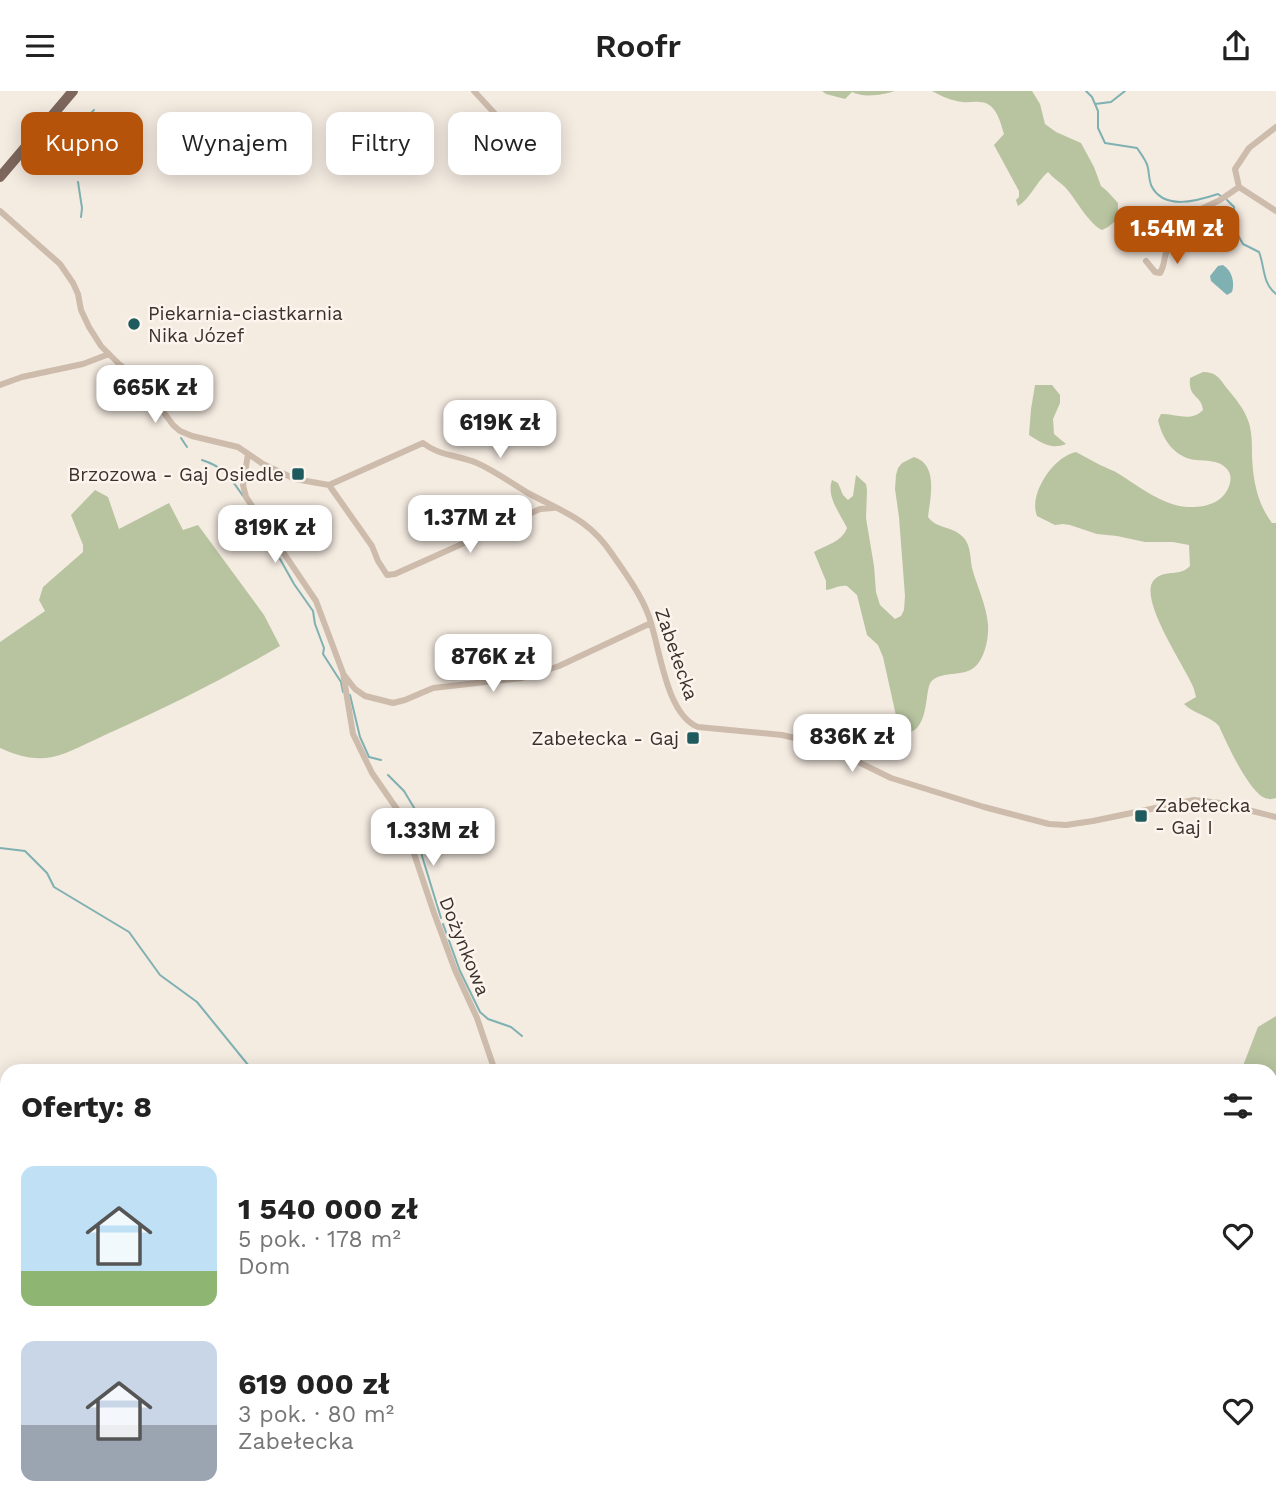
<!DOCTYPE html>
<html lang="pl">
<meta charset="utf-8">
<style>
body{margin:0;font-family:"Work Sans",sans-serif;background:#f2f2f2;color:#222;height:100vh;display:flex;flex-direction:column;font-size:26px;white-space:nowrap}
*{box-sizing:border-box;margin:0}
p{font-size:23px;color:#767676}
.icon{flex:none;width:38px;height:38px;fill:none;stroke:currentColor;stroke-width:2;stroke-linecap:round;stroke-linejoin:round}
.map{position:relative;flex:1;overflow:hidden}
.panel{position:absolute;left:0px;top:973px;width:1278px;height:448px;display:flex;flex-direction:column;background:#fff;border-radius:21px 21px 0 0;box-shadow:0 4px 18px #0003}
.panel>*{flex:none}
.hud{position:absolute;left:21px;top:21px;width:700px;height:63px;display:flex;gap:14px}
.price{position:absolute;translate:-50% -60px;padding:0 16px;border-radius:14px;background:#fff;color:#222;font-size:23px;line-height:46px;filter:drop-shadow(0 2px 4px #0008)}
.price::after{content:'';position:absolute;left:50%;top:42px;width:21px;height:16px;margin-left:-10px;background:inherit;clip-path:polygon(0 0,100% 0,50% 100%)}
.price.current{background:#b45309;color:#fff}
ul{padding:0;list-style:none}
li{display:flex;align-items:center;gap:21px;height:175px;padding:0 21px}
li span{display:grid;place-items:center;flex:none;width:196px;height:140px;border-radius:14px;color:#555}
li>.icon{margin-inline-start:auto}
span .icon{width:84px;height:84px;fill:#fffc;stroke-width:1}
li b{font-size:30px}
h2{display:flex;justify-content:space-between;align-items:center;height:84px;padding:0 21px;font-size:30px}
.chip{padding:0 24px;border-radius:14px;background:#fff;box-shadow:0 4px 18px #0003;font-size:24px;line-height:63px}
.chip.current{background:#b45309;color:#fff}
header{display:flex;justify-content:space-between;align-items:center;height:91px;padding:0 21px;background:#fff;font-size:32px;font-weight:600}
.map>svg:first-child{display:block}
</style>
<header><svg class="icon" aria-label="menu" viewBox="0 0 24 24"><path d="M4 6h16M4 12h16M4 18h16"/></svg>Roofr<svg class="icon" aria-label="share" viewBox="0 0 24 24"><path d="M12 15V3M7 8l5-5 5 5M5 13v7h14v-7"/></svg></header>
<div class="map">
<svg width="1276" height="1421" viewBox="0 0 1276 1421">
<rect width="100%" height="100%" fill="#f4ebe1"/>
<path fill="#b8c4a0" d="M822,0h73c-12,4 -32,7 -43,1l-7,7 -19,-5z
M932,0h100l8,13 5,20 11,8 25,11 13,24 7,19 6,5 11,12v16l-10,8 -6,3c-14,-7 -26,-31 -37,-43 -5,-5 -12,-9 -17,-15 -12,10 -17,26 -30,34l-2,-6 3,-3v-6l-25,-46 10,-11c-4,-13 -8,-32 -25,-32 -5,-1 -11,1 -16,0 -11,-1 -22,-6 -31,-11z
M1203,281c12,0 16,5 22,14 10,12 19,22 24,37 3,11 3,21 3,33 1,24 5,47 20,67h4v275c-5,1 -6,2 -11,0 -16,-6 -39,-56 -46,-72 -9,-10 -25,-12 -35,-22l12,-7 -2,-8c-7,-20 -59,-93 -39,-110 11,-10 25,-2 35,-13l-1,-21 -16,-3h-28l-28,-6 -20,-2 -27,-9 -7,-1 -8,1 -18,-9c-9,-22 17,-60 39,-64 8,4 16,9 24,13 6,3 13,5 19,9 19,12 45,32 68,33 18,1 38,-4 43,-24 1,-6 1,-10 -4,-15 -7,-8 -20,-7 -30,-8 -21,-2 -34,-21 -38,-40l3,-6c15,-1 29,9 42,-4 -2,-16 -15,-11 -13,-32z
M1035,294h17l8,10v8l-7,16 1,15 12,10c-15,6 -24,-1 -37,-9l2,-26z
M914,366c25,8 16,41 14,60 8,12 26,9 36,21 7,8 6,20 8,30 5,18 15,39 16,57 1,14 -4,37 -16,44 -11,8 -38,1 -43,17 -4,15 -2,47 -25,47l-5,-6 -2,-7 -14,-63 -5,-12 -11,-10 -10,-40 -10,-9c-8,-1 -13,3 -21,4v-9l-12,-29c12,-7 28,-10 33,-24 -7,-15 -21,-31 -15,-48l6,3 5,12 5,5 5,-4 3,-21 10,9 1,6 -1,28 8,48 2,26 4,13 15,14 6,-3 3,-6 1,-14 -6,-79 -4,-28 1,-14 2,-7 4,-5z
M95,399l13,7 11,32 50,-26 14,27 15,-5 66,90 16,31c-56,33 -114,62 -173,88 -16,7 -39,20 -55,23 -18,4 -36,-2 -52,-9v-106l45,-31 -6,-11 4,-13 40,-35v-7l-12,-30z
M1276,925v252l-5,9 -1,-206h-29l17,-44z
M1271,1214l5,12v29l-5,2z
M381,1414h50l-4,7h-48z
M544,1414h31l3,7h-32z
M707,1414h154v7h-152z"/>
<path fill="#7fb0b2" d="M1223,174c9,6 12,17 9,27l-5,3 -16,-14 -1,-5 8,-10z"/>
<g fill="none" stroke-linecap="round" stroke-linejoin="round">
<path stroke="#7fb0b2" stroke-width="2" d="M1086,0l6,6 6,14v17l7,15 32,5c4,6 10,13 11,20 1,6 1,11 3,17 12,26 46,16 67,9l4,3
M1095,13l16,-2 14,-11
M87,26l7,-7
M77,43l5,39
M78,91l4,26 -1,9
M1227,109l7,7 1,23 8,14 16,8c6,15 3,31 17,42
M181,347l6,9
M202,369c22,7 28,17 41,36
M261,433l8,18
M280,468l14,25 19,27 2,13 9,24 -1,6 18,28 2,10
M350,604l10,42 9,20 12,3
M388,684l16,16 15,25 3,40 19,62
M0,757l25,3 22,22 7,14 75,45 31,43 37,27 56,69
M443,833l17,47 20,41 8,7 23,8 11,9
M1270,1075l6,-21
M17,1421l7,-7"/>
<path stroke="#cdbbac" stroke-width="6" d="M474,0l68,74
M1276,36l-27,21 -14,21 4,18 37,24
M0,120l60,53 13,19 5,11 3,16 8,17 12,19 19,19 19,14 34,46 7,6 12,5 46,11 25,17 32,15 34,6 43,61 6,15 9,14 8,-1 145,-65 13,-1
M1136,130l23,11 13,-2 23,-18 25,-12 19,-13
M1146,170l9,11 5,1c6,-9 3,-19 9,-27 8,-11 18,-21 26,-31
M0,294l22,-8 61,-13 26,-10
M248,363l-5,31 3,12 70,104 27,72 10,61 19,39 29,42 33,98 21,57 22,48 18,53
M329,394l94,-42c16,13 35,12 54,20 18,8 34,20 51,30 35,19 61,26 84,61 13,19 28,39 36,60 12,31 17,100 50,113l84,8 21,5 39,14 49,24 93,29 65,17 17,1 27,-4 101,-21 26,3 56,14
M344,584l11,14 10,7 28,7 12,-3 28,-12 89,-10 37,-12 92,-43
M1270,1274l6,-4
M101,1414l4,7
M41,1421l3,-7
M1027,1421l16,-7"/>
<path stroke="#7d675c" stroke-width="10" d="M0,86l73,-86"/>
</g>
<g fill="#1f5a5e" stroke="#fbf5ee" stroke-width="2.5">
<circle cx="134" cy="233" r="7"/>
<rect x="291" y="376" width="14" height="14" rx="3.5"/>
<rect x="686" y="640" width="14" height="14" rx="3.5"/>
<rect x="1134" y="718" width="14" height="14" rx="3.5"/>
</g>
<g text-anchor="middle" stroke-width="5" stroke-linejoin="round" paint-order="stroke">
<g font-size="19" fill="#3b302b" stroke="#fbf5ee" text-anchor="start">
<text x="148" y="229">Piekarnia-ciastkarnia<tspan x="148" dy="22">Nika Józef</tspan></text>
<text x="284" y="390" text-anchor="end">Brzozowa - Gaj Osiedle</text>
<text x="679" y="654" text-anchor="end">Zabełecka - Gaj</text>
<text x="1155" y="721">Zabełecka<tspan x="1155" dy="22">- Gaj I</tspan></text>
</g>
<g font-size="19" fill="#3b302b" stroke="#fbf5ee">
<text transform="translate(677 563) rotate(71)" y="7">Zabełecka</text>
<text transform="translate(465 855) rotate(68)" y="7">Dożynkowa</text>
</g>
</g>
</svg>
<b class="price current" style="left:1177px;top:175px">1.54M zł</b>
<b class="price" style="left:155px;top:334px">665K zł</b>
<b class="price" style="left:500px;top:369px">619K zł</b>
<b class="price" style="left:470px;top:464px">1.37M zł</b>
<b class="price" style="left:275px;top:474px">819K zł</b>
<b class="price" style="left:493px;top:603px">876K zł</b>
<b class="price" style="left:852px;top:683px">836K zł</b>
<b class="price" style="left:433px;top:777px">1.33M zł</b>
<div class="hud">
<a class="chip current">Kupno</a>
<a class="chip">Wynajem</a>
<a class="chip">Filtry</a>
<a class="chip">Nowe</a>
</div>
<section class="panel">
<h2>Oferty: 8<svg class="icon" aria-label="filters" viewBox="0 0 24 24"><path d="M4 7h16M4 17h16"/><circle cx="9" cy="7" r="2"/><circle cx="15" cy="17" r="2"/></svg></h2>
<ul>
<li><span style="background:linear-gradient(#bfe0f5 75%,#8fb573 0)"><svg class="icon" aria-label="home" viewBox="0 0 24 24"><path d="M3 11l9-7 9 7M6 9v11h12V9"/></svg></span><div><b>1 540 000 zł</b><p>5 pok. · 178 m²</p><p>Dom</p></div><svg class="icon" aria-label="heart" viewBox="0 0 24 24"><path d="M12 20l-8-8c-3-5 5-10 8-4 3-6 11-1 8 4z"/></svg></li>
<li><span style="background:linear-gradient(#c9d6e8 60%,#9aa5b1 0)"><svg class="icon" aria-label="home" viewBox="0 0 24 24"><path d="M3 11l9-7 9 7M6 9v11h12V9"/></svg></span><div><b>619 000 zł</b><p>3 pok. · 80 m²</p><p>Zabełecka</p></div><svg class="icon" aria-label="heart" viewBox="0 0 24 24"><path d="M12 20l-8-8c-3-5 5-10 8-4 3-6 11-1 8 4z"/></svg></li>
</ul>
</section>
</div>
